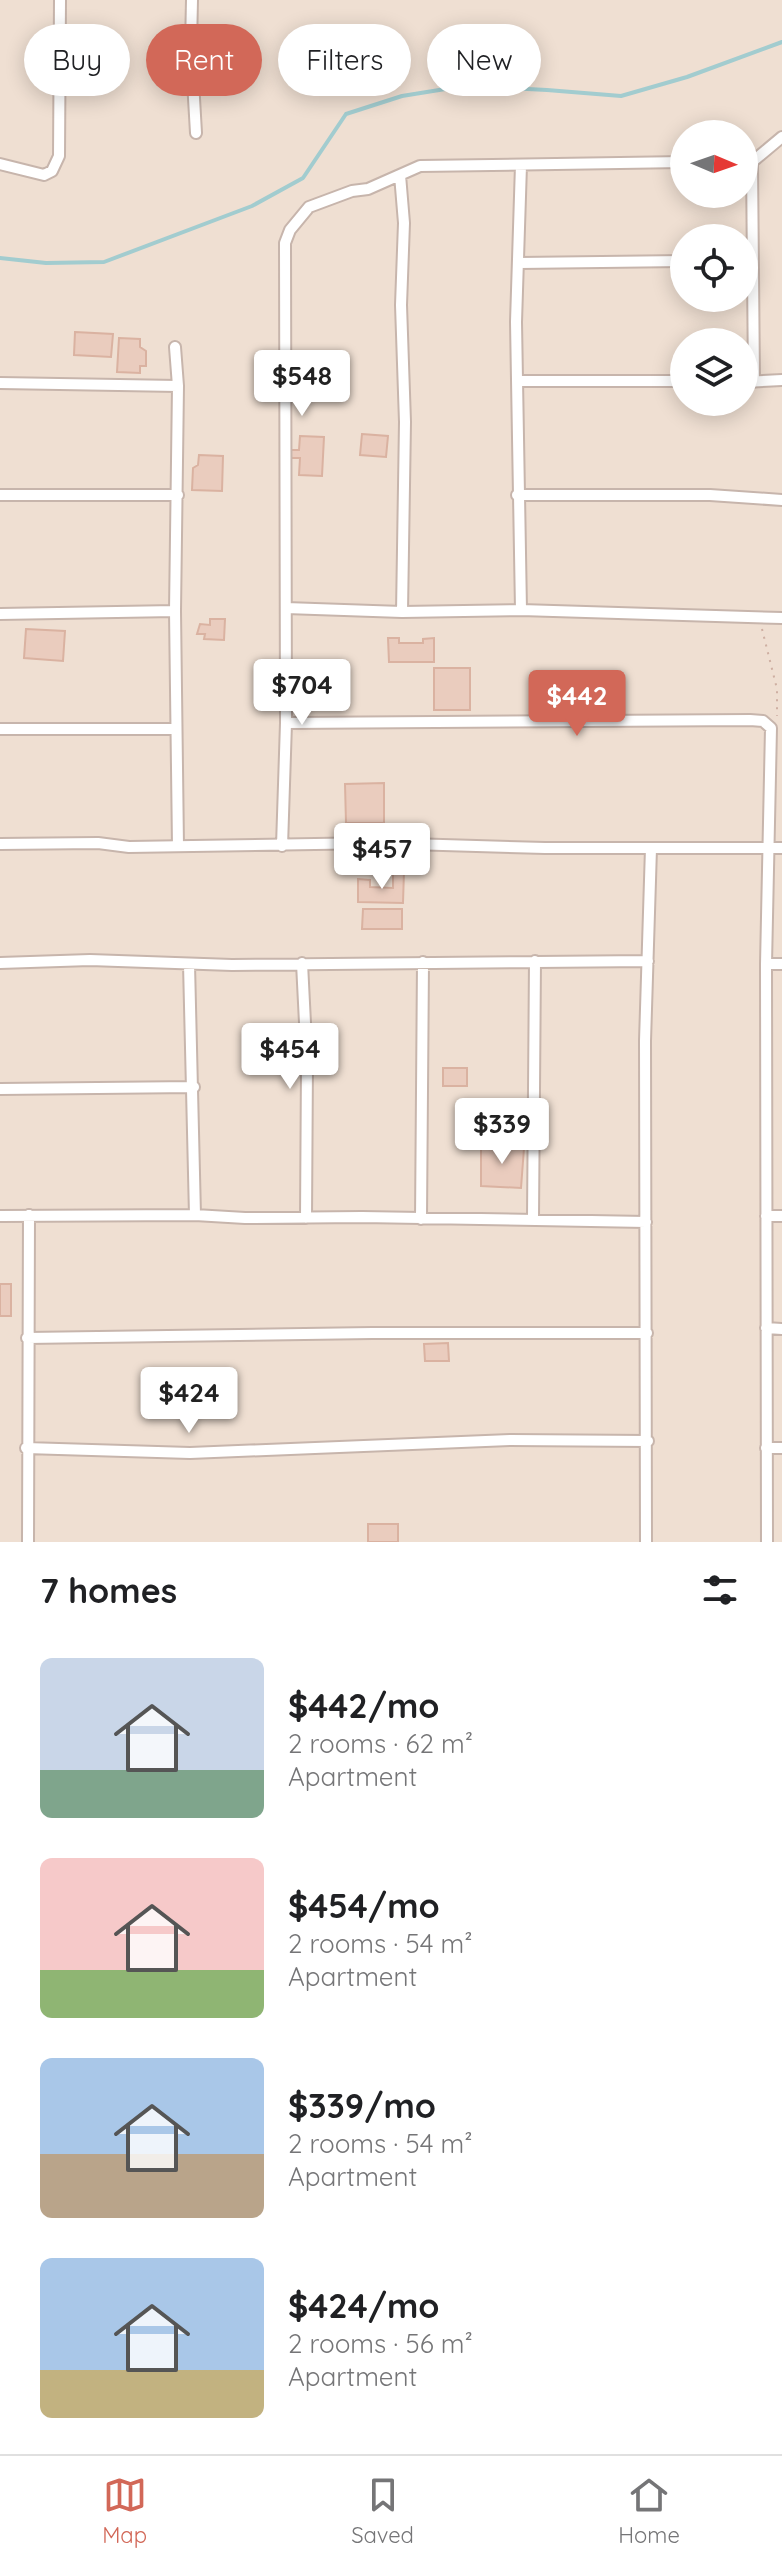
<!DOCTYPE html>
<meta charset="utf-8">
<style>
body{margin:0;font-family:Quicksand,sans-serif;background:#f2f2f2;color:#202124;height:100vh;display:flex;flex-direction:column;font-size:30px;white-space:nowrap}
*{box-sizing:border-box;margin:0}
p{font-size:26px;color:#757577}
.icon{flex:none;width:44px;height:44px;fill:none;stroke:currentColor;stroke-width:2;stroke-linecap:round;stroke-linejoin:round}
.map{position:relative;height:1542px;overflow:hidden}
.side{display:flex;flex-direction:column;background:#fff;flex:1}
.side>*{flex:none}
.banner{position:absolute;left:24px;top:24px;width:734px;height:72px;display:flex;gap:16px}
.needle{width:52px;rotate:92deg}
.buttons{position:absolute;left:670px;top:120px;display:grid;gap:16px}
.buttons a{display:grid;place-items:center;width:88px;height:88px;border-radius:50%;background:#fff;box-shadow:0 4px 20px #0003;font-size:40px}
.price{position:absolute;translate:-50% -68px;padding:0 18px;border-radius:8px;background:#fff;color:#222;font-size:26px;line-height:52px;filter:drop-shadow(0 2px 4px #0008)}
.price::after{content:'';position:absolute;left:50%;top:48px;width:24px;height:18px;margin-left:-12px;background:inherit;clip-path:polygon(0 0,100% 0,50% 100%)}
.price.on{background:#d26858;color:#fff}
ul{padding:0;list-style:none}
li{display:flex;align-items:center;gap:24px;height:200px;padding:0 40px}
li span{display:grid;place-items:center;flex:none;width:224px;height:160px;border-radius:12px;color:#555}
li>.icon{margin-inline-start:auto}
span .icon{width:96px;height:96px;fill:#fffc;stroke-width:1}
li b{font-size:34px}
h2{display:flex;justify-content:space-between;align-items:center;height:96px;padding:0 40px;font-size:34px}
.chip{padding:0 28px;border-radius:36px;background:#fff;box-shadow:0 4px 20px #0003;font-size:28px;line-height:72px}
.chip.on{background:#d26858;color:#fff}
.menu{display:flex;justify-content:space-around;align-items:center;height:112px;border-top:2px solid #e0e0e0;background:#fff;font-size:22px;color:#757577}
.menu a{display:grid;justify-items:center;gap:4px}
.menu .on{color:#d26858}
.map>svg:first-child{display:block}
</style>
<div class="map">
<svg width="782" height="1542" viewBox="0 0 782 1542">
<rect width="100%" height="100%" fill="#f8eee3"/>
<path fill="#efdfd2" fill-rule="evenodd" d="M0,0h782v1542h-782zM684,134h60v60h-60zM684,238h60v60h-60zM684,342h60v60h-60z"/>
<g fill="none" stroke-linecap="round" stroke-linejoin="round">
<path stroke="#a2cccf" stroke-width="4" d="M0,258l46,5 58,-1 148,-56 51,-28 43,-64 56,-18 62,-10 83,4 74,6 66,-19 95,-35"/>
</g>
<path fill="#eaccbe" stroke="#dab2a1" stroke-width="2" d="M75,332l38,2 -2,23 -37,-2z
M119,338l21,1v8l6,4v15h-6v7l-23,-1z
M362,434l26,2 -2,21 -26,-2z
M300,436l24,1 -2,39 -23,-1 1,-17h-10v-8h9z
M199,455l24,1 -1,35 -30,-1 1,-22 5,-3z
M210,619h15l-1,21 -20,-1 1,-5h-8l3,-10 10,1z
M26,629l39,2 -2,30 -39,-3z
M388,638h11v5h24v-4l11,-1v24h-45z
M434,668h36v42h-36z
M384,783v40h-38l-1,-39z
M393,871h11l-1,32 -45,-1v-23l12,1v7l23,1z
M363,909h39v20h-40z
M443,1068h24v18h-24z
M481,1144l43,4 -3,40 -40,-2z
M0,1284h11v32h-11z
M448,1343l1,18h-24l-1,-17z
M368,1524h30v18h-30z"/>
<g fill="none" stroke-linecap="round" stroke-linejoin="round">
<g stroke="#c7b5ac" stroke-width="14">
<path id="minor" d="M192,0l-1,46 5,87
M744,162h8l30,-25
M752,162l2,220
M0,164l44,11 8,-4 7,-15 1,-156
M521,165l-5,157 5,288
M400,175l4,48 -3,82 4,117 -3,190
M519,263l165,-2
M175,347l3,39 -3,225 3,235
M518,381h166
M744,382l38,-2
M0,383l178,3
M0,495h178
M517,495h193l72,5
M286,608l116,4 119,-2 261,8
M0,614l175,-3
M286,723l464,-3 13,1 8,7 -5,236 1,578
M0,729h176
M0,844l98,-1 31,4 247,-4 169,5h237
M282,846l4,-123 -1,-480 5,-13 19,-23 43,-16 16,-2 52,-23 264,-4
M0,963l90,-3 142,5 416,-4
M302,963l5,100 -1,155
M189,964l6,251
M766,964h16
M0,1089l194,-2
M0,1216l195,-1 50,3 117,-1 284,5
M766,1216h16
M533,1218l2,-257
M421,1219l2,-257
M766,1328l16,1
M27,1338l345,-5h275
M26,1448l164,5 320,-13 138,1
M766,1448h16
M28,1542l1,-327
M646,1542l-1,-501 6,-193"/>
</g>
<path stroke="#ceafa2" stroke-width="2" stroke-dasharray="2 6" stroke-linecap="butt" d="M762,629l15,60v27"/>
<use href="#minor" stroke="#fff" stroke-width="10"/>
</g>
</svg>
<div class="buttons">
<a><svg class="needle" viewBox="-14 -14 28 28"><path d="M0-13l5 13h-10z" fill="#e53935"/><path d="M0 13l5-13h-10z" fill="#757577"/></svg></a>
<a><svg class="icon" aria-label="locate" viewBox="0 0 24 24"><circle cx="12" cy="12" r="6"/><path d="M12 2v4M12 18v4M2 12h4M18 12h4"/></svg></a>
<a><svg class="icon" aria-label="layers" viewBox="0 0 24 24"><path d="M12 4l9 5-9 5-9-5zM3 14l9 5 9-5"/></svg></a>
</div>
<b class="price" style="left:302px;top:418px">$548</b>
<b class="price" style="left:302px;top:727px">$704</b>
<b class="price on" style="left:577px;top:738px">$442</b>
<b class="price" style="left:382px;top:891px">$457</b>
<b class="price" style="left:290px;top:1091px">$454</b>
<b class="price" style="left:502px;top:1166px">$339</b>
<b class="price" style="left:189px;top:1435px">$424</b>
<div class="banner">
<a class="chip">Buy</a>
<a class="chip on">Rent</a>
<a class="chip">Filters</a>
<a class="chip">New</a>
</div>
</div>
<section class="side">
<h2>7 homes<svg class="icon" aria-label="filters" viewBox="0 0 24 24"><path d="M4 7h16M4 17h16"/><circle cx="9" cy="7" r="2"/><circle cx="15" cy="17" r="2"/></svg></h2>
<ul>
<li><span style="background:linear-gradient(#c9d6e8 70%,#7fa58c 0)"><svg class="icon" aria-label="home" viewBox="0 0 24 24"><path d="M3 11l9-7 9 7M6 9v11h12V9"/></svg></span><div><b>$442/mo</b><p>2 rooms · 62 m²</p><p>Apartment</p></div></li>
<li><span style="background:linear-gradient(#f6c9c9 70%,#8fb573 0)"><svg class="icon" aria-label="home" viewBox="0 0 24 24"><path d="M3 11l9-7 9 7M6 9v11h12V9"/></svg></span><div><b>$454/mo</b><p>2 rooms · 54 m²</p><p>Apartment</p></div></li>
<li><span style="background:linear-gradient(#a9c7e8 60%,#b9a48a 0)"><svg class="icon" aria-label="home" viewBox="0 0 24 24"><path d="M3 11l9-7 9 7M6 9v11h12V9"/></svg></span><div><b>$339/mo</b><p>2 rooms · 54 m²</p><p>Apartment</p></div></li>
<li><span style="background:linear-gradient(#a9c7e8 70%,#c2b280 0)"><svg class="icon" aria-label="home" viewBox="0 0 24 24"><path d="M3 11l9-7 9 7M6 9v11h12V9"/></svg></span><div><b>$424/mo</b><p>2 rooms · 56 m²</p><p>Apartment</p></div></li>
</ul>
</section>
<nav class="menu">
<a class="on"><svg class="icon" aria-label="map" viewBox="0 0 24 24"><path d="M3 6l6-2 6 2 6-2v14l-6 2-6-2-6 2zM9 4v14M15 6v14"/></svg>Map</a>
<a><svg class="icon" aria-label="saved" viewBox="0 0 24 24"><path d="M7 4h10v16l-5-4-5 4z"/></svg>Saved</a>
<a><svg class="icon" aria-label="home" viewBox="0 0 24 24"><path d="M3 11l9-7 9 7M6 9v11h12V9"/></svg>Home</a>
</nav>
